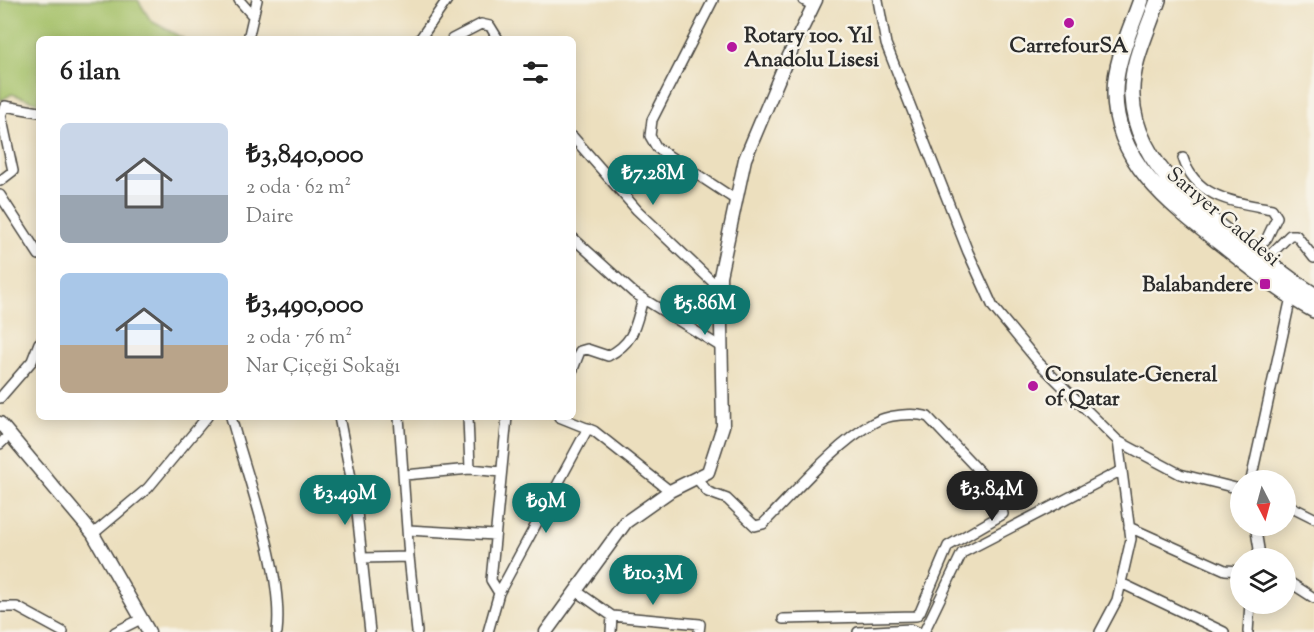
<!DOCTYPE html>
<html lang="tr">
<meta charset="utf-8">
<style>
body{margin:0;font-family:"Sorts Mill Goudy",serif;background:#f6f6f6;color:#222;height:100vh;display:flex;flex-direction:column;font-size:22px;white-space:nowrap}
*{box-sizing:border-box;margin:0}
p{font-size:20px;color:#767676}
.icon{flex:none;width:33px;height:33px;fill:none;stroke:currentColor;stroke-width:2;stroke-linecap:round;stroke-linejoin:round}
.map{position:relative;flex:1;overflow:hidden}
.details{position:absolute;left:36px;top:36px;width:540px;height:384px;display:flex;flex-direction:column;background:#fff;border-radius:9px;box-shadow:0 3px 15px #0003}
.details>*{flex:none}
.needle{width:39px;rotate:174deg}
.tools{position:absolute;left:1230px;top:470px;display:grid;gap:12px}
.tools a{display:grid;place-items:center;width:66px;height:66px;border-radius:50%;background:#fff;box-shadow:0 3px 15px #0003;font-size:30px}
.price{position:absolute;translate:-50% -51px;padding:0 14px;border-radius:21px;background:#0f766e;color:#fff;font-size:20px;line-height:39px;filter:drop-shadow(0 2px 3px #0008)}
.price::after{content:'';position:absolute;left:50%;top:36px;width:18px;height:14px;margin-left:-9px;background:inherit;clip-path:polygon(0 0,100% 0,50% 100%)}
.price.on{background:#222;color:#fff}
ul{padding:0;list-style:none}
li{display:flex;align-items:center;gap:18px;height:150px;padding:0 24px}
li span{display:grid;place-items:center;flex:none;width:168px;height:120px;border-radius:9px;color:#555}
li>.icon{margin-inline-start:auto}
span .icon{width:72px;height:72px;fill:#fffc;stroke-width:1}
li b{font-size:26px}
h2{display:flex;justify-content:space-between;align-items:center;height:72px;padding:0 24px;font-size:26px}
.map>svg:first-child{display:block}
</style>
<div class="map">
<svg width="1314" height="632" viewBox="0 0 1314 632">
<rect width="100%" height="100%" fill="#f7f3e8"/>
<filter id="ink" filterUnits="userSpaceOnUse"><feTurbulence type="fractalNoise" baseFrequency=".0167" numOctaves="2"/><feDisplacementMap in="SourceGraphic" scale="12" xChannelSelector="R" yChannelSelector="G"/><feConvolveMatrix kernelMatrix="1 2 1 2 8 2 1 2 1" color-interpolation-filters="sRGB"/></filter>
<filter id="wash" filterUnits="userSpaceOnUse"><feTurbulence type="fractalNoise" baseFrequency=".008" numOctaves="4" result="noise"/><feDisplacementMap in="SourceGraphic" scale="24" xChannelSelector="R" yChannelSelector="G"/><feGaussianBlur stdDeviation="1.35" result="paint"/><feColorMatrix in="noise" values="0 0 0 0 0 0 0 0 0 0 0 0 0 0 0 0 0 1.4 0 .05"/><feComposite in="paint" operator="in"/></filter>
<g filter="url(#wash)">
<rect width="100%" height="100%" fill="#ecdfbe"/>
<path fill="#a5c169" stroke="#68764a" stroke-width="1.5" d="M0,0h138l13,21 33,18h-145v64l-27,-9 -12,7z"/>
</g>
<g filter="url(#ink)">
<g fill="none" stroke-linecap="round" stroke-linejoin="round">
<g stroke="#484641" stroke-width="12">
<path id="minor" d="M239,0l14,16
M713,0l-61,120 -2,16 7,12 79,52
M803,0l10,6
M878,0l8,44 82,208 25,55 47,57 78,77 13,98 -14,61 -17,32
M248,39l9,-39
M420,39l27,-39
M452,39l29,-15 9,2 8,13
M573,137l64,73 83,79
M1183,158c13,41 53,44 89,51l5,8 -10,21 -13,14
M0,181l13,-10 -12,-56 4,-9 34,6
M0,195l39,60
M573,238l61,55 87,54
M1265,260l25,-25h6l18,23
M573,369l7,-18 7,-2 21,7c27,-14 27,-30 35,-57
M0,398l32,-37 7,-18
M231,417c16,60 53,156 46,215
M339,417l17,86 14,129
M468,417l2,52
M559,417l35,14 76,60
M1118,441l62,33 60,15
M0,444l10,-10
M405,475l65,-6 31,3
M698,480l10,12 19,7 28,27 8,-2c31,-31 72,-80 110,-101 13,-8 41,-11 55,-6l69,73 6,24 -55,32 -28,66 -4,4 -133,3
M1251,480l40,-183
M1286,504l28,14
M1255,525l4,24 -3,9
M1129,527l96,43 15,1
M408,530l87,5
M93,534l55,-46 59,-71
M409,557l8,75
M362,558l47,-1 -10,-140
M1286,580l28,18
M1121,583l103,49
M575,590l37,26 88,8 -1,8
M499,593l-8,-13 16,-163
M0,607h17l46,25
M115,632l26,-13
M488,632l11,-39 89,-165
M611,632l1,-16
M858,632l52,-3 8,3
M924,632l38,-79 160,-83
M1248,632l2,-29"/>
</g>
<g stroke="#484641" stroke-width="15">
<path id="tertiary" d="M0,423l93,111 56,98
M546,632l80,-110 44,-31 38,-19 15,-46 -3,-150 25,-117 40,-95 31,-64"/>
</g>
<g stroke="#484641" stroke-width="18">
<path id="primary" d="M1141,0c-10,29 -26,61 -26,92 -1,73 62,117 113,157 28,22 55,44 86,61
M1158,0c-10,30 -28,64 -26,97 4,84 105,141 165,187l17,11"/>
</g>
<use href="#minor" stroke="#fff" stroke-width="9"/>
<use href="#tertiary" stroke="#fff" stroke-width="12"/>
<use href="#primary" stroke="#fff" stroke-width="15"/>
</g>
</g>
<g fill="#b5179e" stroke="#f7f3e8" stroke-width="2">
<circle cx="1069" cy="23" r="6"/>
<circle cx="732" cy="47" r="6"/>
<rect x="1259" y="278" width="12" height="12" rx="3"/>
<circle cx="1033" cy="386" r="6"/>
</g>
<g text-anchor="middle" stroke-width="5" stroke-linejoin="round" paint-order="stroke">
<g font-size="21" font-weight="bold" fill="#2b2b2b" stroke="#f7f3e8" text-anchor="start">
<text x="744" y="42">Rotary 100. Yıl<tspan x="744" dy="24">Anadolu Lisesi</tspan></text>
<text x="1069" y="52" text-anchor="middle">CarrefourSA</text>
<text x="1253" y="291" text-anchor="end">Balabandere</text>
<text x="1045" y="381">Consulate-General<tspan x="1045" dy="24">of Qatar</tspan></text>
</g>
<g font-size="21" fill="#2b2b2b" stroke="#f7f3e8">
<text transform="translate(1224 216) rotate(40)" y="7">Sarıyer Caddesi</text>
</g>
</g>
</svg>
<div class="tools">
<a><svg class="needle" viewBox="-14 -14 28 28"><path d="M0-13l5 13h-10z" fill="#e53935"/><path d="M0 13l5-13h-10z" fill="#767676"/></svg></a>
<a><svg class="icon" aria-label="layers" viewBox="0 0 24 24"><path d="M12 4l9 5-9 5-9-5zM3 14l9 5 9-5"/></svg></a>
</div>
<b class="price" style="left:653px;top:206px">₺7.28M</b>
<b class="price" style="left:705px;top:336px">₺5.86M</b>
<b class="price on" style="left:992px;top:522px">₺3.84M</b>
<b class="price" style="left:345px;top:526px">₺3.49M</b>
<b class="price" style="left:546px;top:534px">₺9M</b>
<b class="price" style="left:653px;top:606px">₺10.3M</b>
<section class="details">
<h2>6 ilan<svg class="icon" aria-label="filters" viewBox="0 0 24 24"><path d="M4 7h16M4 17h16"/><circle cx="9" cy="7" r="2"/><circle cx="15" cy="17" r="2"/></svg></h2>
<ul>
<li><span style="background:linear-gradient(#c9d6e8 60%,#9aa5b1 0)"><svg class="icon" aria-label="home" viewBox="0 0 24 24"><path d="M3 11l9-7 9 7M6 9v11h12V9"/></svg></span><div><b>₺3,840,000</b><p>2 oda · 62 m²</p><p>Daire</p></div></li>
<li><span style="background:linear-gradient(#a9c7e8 60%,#b9a48a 0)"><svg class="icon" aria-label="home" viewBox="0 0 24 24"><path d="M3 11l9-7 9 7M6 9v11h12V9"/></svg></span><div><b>₺3,490,000</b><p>2 oda · 76 m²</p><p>Nar Çiçeği Sokağı</p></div></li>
</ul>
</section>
</div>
